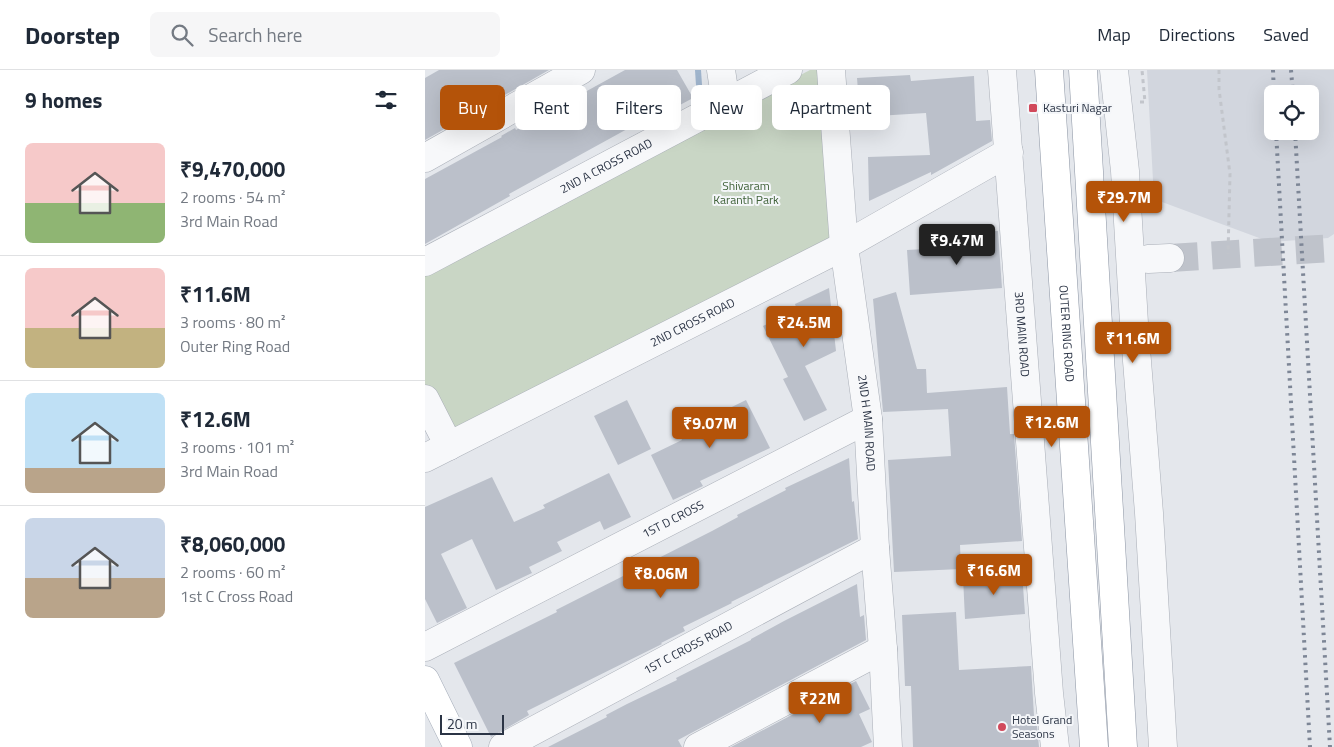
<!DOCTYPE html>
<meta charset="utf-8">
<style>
body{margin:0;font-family:"Titillium Web",sans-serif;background:#f6f6f7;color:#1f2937;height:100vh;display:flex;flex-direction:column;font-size:19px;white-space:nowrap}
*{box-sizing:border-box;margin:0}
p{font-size:16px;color:#747a83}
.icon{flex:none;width:28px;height:28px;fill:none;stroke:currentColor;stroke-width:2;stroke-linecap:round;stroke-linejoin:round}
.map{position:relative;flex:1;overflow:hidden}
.side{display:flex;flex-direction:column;background:#fff;width:425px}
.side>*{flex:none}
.top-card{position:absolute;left:15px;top:15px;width:475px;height:45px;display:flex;gap:10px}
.tools{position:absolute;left:839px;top:15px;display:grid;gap:10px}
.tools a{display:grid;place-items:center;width:55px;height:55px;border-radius:8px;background:#fff;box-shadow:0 5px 20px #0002;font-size:25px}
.scale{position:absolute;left:15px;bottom:12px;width:64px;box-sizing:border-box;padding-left:5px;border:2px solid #2b3445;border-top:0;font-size:14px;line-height:18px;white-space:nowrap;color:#2b3445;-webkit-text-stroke:4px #f4f6f9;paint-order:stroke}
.price{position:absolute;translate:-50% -42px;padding:0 11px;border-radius:5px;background:#b45309;color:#fff;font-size:16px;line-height:32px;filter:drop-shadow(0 1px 2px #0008)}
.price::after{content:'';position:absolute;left:50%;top:30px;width:15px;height:11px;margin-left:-8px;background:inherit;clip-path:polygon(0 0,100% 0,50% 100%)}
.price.active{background:#222;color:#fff}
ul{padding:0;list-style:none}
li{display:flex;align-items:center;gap:15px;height:125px;padding:0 25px}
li+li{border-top:1px solid #e0e1e3}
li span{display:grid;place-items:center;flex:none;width:140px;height:100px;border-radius:8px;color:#555}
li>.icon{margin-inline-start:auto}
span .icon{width:60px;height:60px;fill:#fffc;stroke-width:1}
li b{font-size:21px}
h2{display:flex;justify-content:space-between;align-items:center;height:60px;padding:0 25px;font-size:21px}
.tag{padding:0 18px;border-radius:8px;background:#fff;box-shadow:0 5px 20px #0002;font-size:18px;line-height:45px}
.tag.active{background:#b45309;color:#fff}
header{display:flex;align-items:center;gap:30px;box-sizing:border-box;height:70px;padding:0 25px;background:#fff;border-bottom:1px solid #e0e1e3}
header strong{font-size:24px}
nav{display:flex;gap:28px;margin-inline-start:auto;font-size:18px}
.search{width:350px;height:45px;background:#f6f6f7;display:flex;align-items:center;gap:12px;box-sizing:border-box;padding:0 18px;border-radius:8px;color:#747a83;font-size:19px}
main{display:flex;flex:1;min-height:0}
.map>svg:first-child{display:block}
</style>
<header>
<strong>Doorstep</strong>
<div class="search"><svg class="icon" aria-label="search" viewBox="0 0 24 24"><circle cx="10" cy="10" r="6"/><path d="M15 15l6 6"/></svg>Search here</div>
<nav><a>Map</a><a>Directions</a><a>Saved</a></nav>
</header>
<main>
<section class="side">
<h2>9 homes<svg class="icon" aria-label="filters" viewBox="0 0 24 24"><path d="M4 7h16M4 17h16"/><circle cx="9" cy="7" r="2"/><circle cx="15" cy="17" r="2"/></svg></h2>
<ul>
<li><span style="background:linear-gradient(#f6c9c9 60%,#8fb573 0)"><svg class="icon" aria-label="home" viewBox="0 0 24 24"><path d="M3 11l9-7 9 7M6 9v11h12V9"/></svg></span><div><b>₹9,470,000</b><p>2 rooms · 54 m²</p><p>3rd Main Road</p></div></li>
<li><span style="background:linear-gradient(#f6c9c9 60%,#c2b280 0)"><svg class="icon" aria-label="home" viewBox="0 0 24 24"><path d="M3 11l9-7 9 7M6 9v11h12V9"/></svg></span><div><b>₹11.6M</b><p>3 rooms · 80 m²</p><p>Outer Ring Road</p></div></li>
<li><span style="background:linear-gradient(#bfe0f5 75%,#b9a48a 0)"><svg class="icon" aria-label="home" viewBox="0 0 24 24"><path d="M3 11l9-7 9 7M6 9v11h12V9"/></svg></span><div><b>₹12.6M</b><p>3 rooms · 101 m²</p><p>3rd Main Road</p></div></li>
<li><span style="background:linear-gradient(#c9d6e8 60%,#b9a48a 0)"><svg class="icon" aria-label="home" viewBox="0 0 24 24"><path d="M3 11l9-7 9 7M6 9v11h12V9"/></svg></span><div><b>₹8,060,000</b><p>2 rooms · 60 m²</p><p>1st C Cross Road</p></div></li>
</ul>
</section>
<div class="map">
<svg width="909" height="677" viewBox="0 0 909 677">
<rect width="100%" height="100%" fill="#e4e7ec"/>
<path fill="#d2d6de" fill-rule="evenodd" d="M722,0h187v164l-6,4 -58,4 -116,-43zM848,24h37v37h-37z"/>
<path fill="#c9d6c5" d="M385,0h9l11,169 -379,193 -26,-48v-112z"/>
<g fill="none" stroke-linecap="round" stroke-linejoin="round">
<path stroke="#9fb4cc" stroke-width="6" d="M273,0l2,30"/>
</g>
<path fill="#bbc0ca" d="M14,0h110l-124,70v-62z
M200,0h52l16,28 -28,15 -1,-2 -35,17 -120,66 1,2 -85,48v-65l77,-42 -1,-1 14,-8 1,2z
M485,5l1,6 63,-5 2,45 14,-1 2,21 -61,34v-3l-62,29 -1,-44 62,-2 -4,-42 -66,4 -3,-39z
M573,161l4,57 -92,7 -3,-45 54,-3 -1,-14z
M404,218l7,63 -31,15 22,44 -23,11 -21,-42 5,-2 -25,-51 34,-16 -2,-6z
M471,222l21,77h9l1,24 80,-6 3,47h4l8,107 -62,4 1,24 -67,3 -6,-112 63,-4 -3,-47 -65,3 -10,-113z
M202,330l24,49 -33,16 -24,-49z
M321,330l24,48 -70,33 3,5 -30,14 -22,-45 31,-15 -3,-7z
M424,388l3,44 2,-1 4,38 -127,63 1,1 -49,24 2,4 -24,12 1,1 -135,67 2,4 -38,22 -37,-74 103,-51 -1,-2 156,-79 26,-14 -1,-2 49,-25 -1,-2z
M184,403l22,44 -27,13 -4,-9 -43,21 5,9 -33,16 3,6 -36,17 -24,-51 -31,15 26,54 -30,15 -12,-24v-92l67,-30 22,45 31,-14 -2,-3z
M597,502l3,42 -60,5 -2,-42z
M432,514l3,33 4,-2 2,25 -188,100 4,7h-134l59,-30 -1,-2 21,-11 50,-24 -1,-2 75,-38v-1l33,-18z
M531,542l3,58 72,-4 3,50h2l3,31h-126l-2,-61h-6l-3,-71z
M431,611l14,28 -11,5 13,28 -11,5h-130z"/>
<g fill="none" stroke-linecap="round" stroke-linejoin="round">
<path stroke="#bfc3cb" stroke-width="28" stroke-dasharray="28 14" stroke-linecap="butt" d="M745,188l164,-10"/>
<g stroke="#a9aeb7" stroke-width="29">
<g id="minor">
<path d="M296,0l5,33"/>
<path id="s1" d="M406,0l13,176 24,173 7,129 8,101 5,98"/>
<path id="s2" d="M577,0l47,623 6,54"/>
<path d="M689,0l11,101 9,152 15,190 14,234"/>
<path d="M0,88l156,-88"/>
<path d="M723,189l22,-1"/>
<path id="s3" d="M0,192l363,-192"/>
<path d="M0,329l24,47"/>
<path id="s4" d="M0,388l419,-212 165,-94"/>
<path id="s5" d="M0,577l443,-228"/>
<path id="s6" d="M78,677l372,-199"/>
<path d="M273,677l185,-98"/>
</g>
</g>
<g stroke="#a3abb8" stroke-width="29">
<path id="major" d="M0,610l33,67"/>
</g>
<g stroke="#8b94a3" stroke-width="29">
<g id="highway">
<path id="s7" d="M624,0l45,677"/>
<path d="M658,0l40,677"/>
</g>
</g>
<path stroke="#c2c5cb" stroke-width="3" stroke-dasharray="4 4" stroke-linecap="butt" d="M794,0v19l11,85 -2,80
M715,32h5l-3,-32"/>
<use href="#minor" stroke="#f7f8fa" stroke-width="28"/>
<use href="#major" stroke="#fff" stroke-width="28"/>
<use href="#highway" stroke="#fff" stroke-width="28"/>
<path stroke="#7d8696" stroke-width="4" stroke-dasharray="2.5 5" stroke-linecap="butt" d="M848,0l1,24
M866,0l2,24
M851,61l34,616
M870,61l35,616"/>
</g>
<g fill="#d1495b" stroke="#f4f6f9" stroke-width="2">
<rect x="603" y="33" width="10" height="10" rx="2.5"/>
<circle cx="577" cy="657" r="5"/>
</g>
<g text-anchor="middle" stroke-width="4" stroke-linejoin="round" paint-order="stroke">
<g font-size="12" fill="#2b3445" stroke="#f4f6f9" text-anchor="start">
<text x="618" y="42">Kasturi Nagar</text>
<text x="587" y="654">Hotel Grand<tspan x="587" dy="14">Seasons</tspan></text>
</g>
<g font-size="12" fill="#2b3445" stroke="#f4f6f9">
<text dy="4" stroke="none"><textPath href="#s3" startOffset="205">2ND A CROSS ROAD</textPath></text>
<text dy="4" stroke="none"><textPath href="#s4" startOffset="300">2ND CROSS ROAD</textPath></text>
<text dy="4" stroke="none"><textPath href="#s2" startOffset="265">3RD MAIN ROAD</textPath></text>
<text dy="4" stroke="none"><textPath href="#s7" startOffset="264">OUTER RING ROAD</textPath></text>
<text dy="4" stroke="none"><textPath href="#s1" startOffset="355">2ND H MAIN ROAD</textPath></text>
<text dy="4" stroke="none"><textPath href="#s5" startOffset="279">1ST D CROSS</textPath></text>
<text dy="4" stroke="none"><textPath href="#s6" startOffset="210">1ST C CROSS ROAD</textPath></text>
</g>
<g font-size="12" fill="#3f6138" stroke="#f4f6f9">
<text x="321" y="120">Shivaram<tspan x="321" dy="14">Karanth Park</tspan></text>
</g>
</g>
</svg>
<div class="tools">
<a><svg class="icon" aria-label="locate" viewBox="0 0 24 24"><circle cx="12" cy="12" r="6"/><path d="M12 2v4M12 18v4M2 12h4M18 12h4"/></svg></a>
</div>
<div class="scale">20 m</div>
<b class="price" style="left:699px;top:153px">₹29.7M</b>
<b class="price active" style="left:532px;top:196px">₹9.47M</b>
<b class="price" style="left:379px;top:278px">₹24.5M</b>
<b class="price" style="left:708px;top:294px">₹11.6M</b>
<b class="price" style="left:627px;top:378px">₹12.6M</b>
<b class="price" style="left:285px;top:379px">₹9.07M</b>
<b class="price" style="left:569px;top:526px">₹16.6M</b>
<b class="price" style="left:236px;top:529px">₹8.06M</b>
<b class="price" style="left:395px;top:654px">₹22M</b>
<div class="top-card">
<a class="tag active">Buy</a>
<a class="tag">Rent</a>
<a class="tag">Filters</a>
<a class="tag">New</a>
<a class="tag">Apartment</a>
</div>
</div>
</main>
